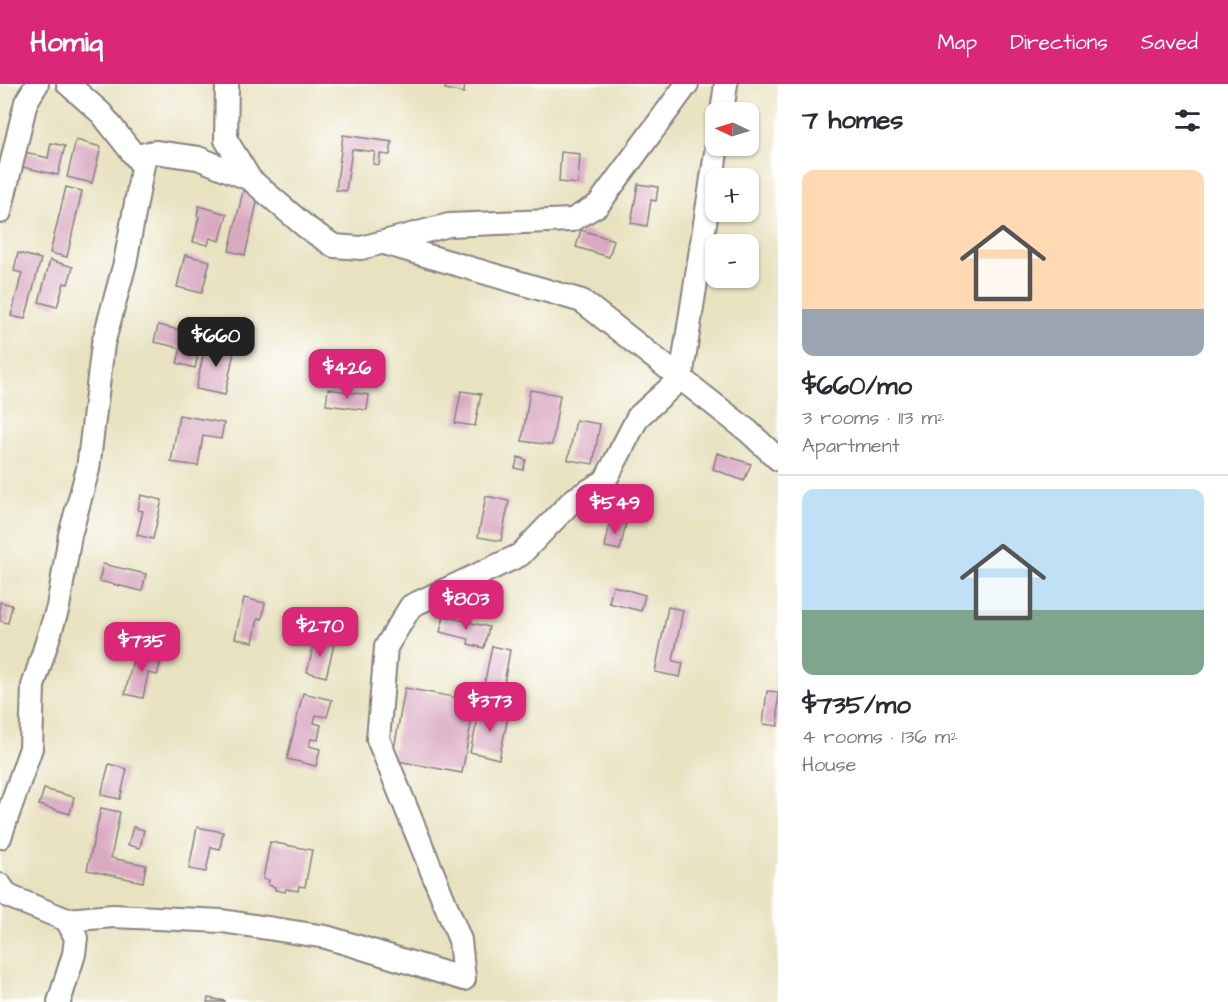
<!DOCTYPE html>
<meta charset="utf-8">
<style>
body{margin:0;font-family:"Architects Daughter",sans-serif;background:#f7f7f7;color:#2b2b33;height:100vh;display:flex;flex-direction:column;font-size:22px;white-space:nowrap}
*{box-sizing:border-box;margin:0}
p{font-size:20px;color:#7c7c81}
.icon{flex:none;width:33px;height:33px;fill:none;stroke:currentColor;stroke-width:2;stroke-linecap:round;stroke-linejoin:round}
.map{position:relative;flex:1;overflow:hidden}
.side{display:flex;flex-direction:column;background:#fff;width:450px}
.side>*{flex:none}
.needle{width:39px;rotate:274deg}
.buttons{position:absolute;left:705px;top:18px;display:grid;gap:12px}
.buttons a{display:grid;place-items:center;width:54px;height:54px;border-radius:12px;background:#fff;box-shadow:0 2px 4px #0004;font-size:30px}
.price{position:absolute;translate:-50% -51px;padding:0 14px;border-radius:12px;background:#db2777;color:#fff;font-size:20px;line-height:39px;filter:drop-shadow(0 2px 3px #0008)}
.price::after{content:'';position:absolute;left:50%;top:36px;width:18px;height:14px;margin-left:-9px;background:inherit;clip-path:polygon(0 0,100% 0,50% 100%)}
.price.current{background:#222;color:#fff}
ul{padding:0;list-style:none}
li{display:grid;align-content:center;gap:12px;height:318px;padding:0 24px}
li+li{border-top:2px solid #e1e1e2}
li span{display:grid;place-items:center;height:186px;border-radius:12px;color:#555}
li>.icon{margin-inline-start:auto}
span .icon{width:108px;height:108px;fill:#fffc;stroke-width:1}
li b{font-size:26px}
h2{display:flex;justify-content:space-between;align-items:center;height:72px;padding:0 24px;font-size:26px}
header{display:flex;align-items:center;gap:36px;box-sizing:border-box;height:84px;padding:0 30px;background:#db2777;color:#fff}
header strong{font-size:28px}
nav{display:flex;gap:33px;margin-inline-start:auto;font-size:21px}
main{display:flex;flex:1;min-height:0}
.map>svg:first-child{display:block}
</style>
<header>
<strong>Homiq</strong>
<nav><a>Map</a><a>Directions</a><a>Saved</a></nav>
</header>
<main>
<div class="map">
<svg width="778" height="918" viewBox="0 0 778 918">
<rect width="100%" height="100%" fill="#fff"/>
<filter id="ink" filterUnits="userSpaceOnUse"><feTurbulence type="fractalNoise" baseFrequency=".0167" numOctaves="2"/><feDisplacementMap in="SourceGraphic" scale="12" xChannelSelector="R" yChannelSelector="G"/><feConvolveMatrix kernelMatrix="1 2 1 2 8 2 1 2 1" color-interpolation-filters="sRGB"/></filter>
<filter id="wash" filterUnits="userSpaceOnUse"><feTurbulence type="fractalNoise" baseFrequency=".008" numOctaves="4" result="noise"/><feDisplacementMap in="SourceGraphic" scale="24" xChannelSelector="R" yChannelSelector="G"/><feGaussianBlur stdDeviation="1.35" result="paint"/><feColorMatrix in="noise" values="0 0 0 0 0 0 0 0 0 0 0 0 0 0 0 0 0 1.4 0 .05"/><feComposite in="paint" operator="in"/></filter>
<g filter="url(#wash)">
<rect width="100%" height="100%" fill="#e8e2c0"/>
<g id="blocks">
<path fill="#d9a8c1" d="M447,0h18l-1,9 -19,-4z
M343,51l49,7 -2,13 -10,-1 -1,11 -6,-1 2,-12 -23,-3 -6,42 -10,-1z
M76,56l25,7 -9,36 -25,-6z
M51,59l14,3 -7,29 -36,-8 3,-15 23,6z
M561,68l19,2 -2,30 -19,-2z
M638,100l20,3 -2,14 -5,-1 -4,26 -16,-3z
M66,103l16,4 -15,66 -17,-4z
M243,107l16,3 -14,61 -16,-4z
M199,122l28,8 -7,27 -10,-3 -2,7 -15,-3 6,-25 -2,-2z
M581,146l33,10 -5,17 -33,-10z
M18,169l23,6 -16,60 -14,-3 11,-43 -8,-2z
M185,171l25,6 -8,32 -25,-6z
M50,176l23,7 -5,17 -4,-1 -7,24 -18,-5z
M158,241l44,10 -7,33 -18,-5 4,-15 -27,-6z
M206,257l29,6 -10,48 -29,-6z
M328,305l41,6 -2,15 -41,-5z
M530,306l30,5 -8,50 -30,-4z
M461,307l20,3 -6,32 -20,-3z
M179,331l45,8 -3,16 -18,-3 -5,30 -27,-4z
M576,336l24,4 -7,40 -25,-4z
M717,369l34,11 -7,17 -31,-12z
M518,373l8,3 -3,10 -8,-2z
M141,411l21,5 -9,39 -16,-4 6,-24 -5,-1z
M486,412l23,5 -8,40 -23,-4z
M610,437l16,3 -6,26 -15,-3z
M103,480l43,10 -4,17 -43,-10z
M613,502l32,9 -4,16 -32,-8z
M244,514l21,5 -3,16 -4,-1 -5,24 -18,-4z
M0,518l12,3 -4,18 -8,-2z
M668,523l15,3 -10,51 10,2 -3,14 -25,-5z
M444,532l45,11 -5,21 -16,-4 1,-5 -29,-7z
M315,556l19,5 -8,32 -19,-5z
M492,562l18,4 -8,44 -19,-4z
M135,567l27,6 -5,18 -9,-2 -5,25 -18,-4z
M405,604l70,13 -13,72 -70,-13z
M767,607l11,1v34l-15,-2z
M303,609l29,7 -5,17 -11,-2 -2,8 7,2 -3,15 -7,-1 -2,7 11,3 -4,17 -29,-7z
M481,622l28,7 -10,46 -29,-7z
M109,680l18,5 -7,30 -19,-4z
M44,705l30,8 -4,17 -31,-9z
M101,724l19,4 -9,46 35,7 -3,17 -56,-12z
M133,743l11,3 -4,18 -12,-3z
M197,743l26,5 -3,17 -9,-2 -5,25 -17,-3z
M270,758l42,8 -7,37 -6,-1 -1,5 -12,-2 -1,3 -10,-2v-3l-7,-2 1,-5 -6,-1z
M208,914l17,3v1h-18z"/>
</g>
</g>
<g filter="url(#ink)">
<use href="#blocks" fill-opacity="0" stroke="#85827e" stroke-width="1.5"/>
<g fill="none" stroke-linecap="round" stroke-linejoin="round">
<g stroke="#85827e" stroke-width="26">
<path id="minor" d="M68,0l33,29 41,52
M227,0l-1,56 24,39
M722,28l4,-28
M0,128l26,-110 11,-18
M384,159l198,58 166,130 30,28
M0,753l31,-89 2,-62 25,-79 12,-72 18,-66 15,-125 22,-81 20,-109 10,-2 43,6 52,21 56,48 28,19 27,2 88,-23 123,-5 26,-15 89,-121
M0,801l8,11 59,24 9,18 -2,16 -15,48
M67,836l46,-4 109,5 104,16 138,42 -4,-39 -82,-201 8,-92 25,-41 109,-51 53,-55 32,-19 33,-64 43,-39 36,-232"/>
</g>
<use href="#minor" stroke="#fff" stroke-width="22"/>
</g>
</g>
</svg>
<div class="buttons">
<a><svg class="needle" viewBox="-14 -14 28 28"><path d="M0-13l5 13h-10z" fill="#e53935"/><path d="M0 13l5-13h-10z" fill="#7c7c81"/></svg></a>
<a>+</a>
<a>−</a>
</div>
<b class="price current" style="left:216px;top:284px">$660</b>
<b class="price" style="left:347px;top:316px">$426</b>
<b class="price" style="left:615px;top:451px">$549</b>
<b class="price" style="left:466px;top:547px">$803</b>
<b class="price" style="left:320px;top:574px">$270</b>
<b class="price" style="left:142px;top:589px">$735</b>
<b class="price" style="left:490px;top:649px">$373</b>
</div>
<section class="side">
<h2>7 homes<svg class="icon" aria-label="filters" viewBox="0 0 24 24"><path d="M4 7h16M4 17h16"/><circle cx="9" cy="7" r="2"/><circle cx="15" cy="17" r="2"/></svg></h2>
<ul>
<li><span style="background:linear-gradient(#ffd9b3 75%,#9aa5b1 0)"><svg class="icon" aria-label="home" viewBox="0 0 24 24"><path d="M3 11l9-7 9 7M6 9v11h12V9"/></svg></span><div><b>$660/mo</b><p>3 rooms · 113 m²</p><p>Apartment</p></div></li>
<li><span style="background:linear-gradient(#bfe0f5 65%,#7fa58c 0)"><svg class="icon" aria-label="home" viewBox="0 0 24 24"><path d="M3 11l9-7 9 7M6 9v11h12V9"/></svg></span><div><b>$735/mo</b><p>4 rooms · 136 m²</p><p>House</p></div></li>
</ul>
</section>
</main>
